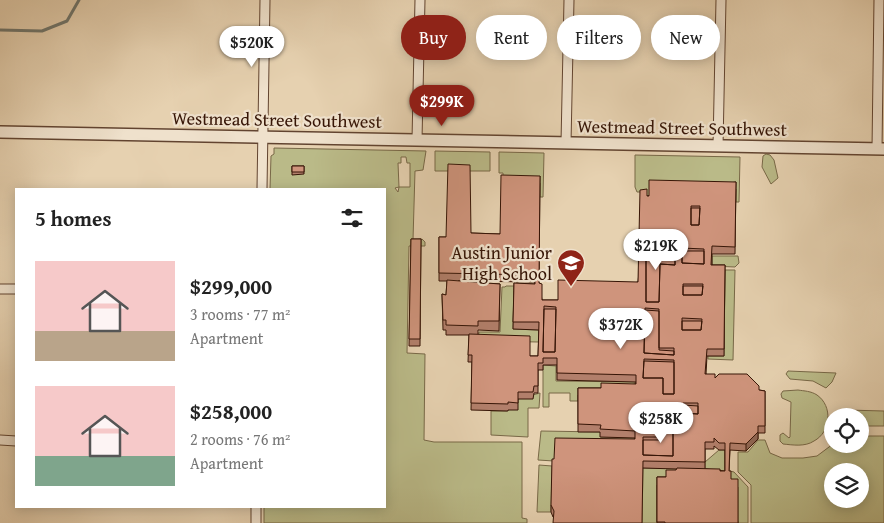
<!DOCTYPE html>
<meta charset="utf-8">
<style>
body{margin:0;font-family:"Gentium Book Plus",serif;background:#f6f6f6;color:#222;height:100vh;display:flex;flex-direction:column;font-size:19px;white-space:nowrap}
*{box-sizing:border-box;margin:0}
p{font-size:16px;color:#767676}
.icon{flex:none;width:28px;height:28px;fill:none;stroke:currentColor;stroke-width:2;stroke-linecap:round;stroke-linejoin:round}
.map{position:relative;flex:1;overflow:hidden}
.side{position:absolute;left:15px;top:188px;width:371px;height:320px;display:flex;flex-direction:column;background:#fff;border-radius:0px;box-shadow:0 2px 12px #0003}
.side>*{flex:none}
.hud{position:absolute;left:401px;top:15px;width:408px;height:45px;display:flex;gap:10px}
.buttons{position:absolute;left:824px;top:408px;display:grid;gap:10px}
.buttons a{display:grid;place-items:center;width:45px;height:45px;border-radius:50%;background:#fff;box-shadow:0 2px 12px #0003;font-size:25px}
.price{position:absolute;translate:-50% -42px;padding:0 11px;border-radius:18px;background:#fff;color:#222;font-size:16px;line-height:32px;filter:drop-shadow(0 1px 2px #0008)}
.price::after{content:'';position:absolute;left:50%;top:30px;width:15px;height:11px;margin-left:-8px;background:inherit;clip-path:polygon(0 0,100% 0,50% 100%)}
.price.selected{background:#8f2418;color:#fff}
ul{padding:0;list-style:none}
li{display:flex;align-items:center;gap:15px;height:125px;padding:0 20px}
li span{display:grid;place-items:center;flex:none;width:140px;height:100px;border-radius:0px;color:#555}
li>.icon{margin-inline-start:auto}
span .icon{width:60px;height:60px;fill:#fffc;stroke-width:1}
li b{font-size:21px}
h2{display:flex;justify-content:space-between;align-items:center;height:60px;padding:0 20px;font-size:21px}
.tag{padding:0 18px;border-radius:22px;background:#fff;box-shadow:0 2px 12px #0003;font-size:18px;line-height:45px}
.tag.selected{background:#8f2418;color:#fff}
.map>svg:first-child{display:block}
</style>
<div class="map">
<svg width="884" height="523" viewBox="0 0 884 523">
<rect width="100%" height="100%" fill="#e6d1b0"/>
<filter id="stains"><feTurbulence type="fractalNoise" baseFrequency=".004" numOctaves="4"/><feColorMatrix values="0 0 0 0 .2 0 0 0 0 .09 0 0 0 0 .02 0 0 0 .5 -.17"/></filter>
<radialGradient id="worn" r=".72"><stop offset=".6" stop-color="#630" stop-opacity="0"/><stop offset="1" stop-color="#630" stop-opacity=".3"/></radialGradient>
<path fill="#baba88" stroke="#786847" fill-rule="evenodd" d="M274,148l152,3 -3,19 -8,1 -2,69 9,-1 3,3v4h-16l-2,107 18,1 -1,86 10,2h88v76l5,1v4h-263v-17h121v-317h-115l1,-33 3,-2zM401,157h5l1,6h3v24h-11l-1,5 -3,-4 4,-1 -1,-24h3z
M435,151l55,1v19h-55z
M499,152l45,1 -1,44h-3v-14h-37v-10h-4z
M766,154l4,1 4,5 4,18 -7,6 -9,-17 1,-11z
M635,155l105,2 -1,45h-3v-13l-93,8v-5h-6l-2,-5z
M712,256h26l1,7 -4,4 -23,-1z
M725,270h10l-2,90 -25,-1v-3h16z
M506,286h29l-21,5 -1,38 26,1v12l-61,-1 1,-9h21l2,-45h3z
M543,365l13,1v15l79,1v9l-34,4h-23v6h-8v-8h-21v14h-6z
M788,371l48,2 -4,9 -6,6 -13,-7 -23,-2 -4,-5z
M798,390c6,1 13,1 19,5 16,11 14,37 -3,46 -9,6 -21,4 -31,3l-3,-3v-6l3,-2 6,5 1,-1 1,-35 -9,-4 -1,-4 2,-3z
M540,393l-1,15h-11v29l-37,-2v-24h16l11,-12z
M846,410l38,1v15h-24v-10h-20l1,-3z
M541,431l60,1v5l34,1v9l-81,14 -16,-1z
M860,436h24v87h-133v-38l-13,-13v-20h10l10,-12h7l5,13 12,5h21l14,-2 16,-12h27zM832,471h28v28h-28z
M719,450h6v28l-68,7v38h-15l1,-55 62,1v-7z
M539,465l13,1 -1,46h-14z
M730,471l4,1 14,15v36h-10v-36l-7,-1z"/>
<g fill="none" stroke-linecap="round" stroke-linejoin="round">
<path stroke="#70766d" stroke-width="3" d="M0,30l42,1 25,-10 12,-21"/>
<g stroke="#624430" stroke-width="11">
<path id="minor" d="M417,140l3,-140
M566,143l3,-143
M718,146l3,-146
M877,149l2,-149
M262,189l3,-189
M0,289h16
M0,440l16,1
M256,523v-17"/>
</g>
<g stroke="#624430" stroke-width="14">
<path id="tertiary" d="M0,132l884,17"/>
</g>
<use href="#minor" stroke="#efe1cc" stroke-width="9"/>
<use href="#tertiary" stroke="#efe1cc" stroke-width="11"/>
</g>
<path fill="#b27f6b" stroke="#361506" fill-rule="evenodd" d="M292,166h12v8l-12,1z
M540,176l-1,107 3,17h16l80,-18 9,-86 89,-14 -1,72h-23v11h13l-1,91h-17l-1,18 9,4 44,12 6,1v42h-7v6l-12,12 -16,-1 -1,21 9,52h-81v-46h9l10,-7 1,-1 -34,-1 -90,49 -2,-5v-7l84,-66v-1l-35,-1v-5h-22v-44h23l35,-4v-2l-79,-2v-15h-14v5h-5v23h-4l-1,6h-15v11h-10v1l-37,-1 1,-48h-4l1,-27h-23v-5h-3l-1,-36 4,1 1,-14h-8v-44h7l25,-4 29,1zM458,281l77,1v2l-21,-1 -1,46 26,1 -1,26h-8l-52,-21v-5l21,1 1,-47zM714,446l5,4h6v21l-20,-2v-20h9z
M411,239h10l-1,107h-11z"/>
<path fill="#916857" stroke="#361506" d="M758,432v7l-12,12v-7z"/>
<path fill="#cf947c" stroke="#361506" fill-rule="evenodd" d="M448,164l22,1 1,68 29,1 1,-59 39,1 -1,107 3,1v16h16v-20l80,2 2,-92 7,-1v7h2v-16l87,2 -1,65 -23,-1 -1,19h14l-1,84h-17l-2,25h10v4l4,-4h28l12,12v4l6,1v35h-7v6l-12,12 -16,-1 -1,28h2v8h7v44h-73v-1h-8v-45h9v-7h10l1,-2 43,1v2h5v-28h-6l-5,-5v4h-9v20l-62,-1 -1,62h-89l1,-12 -3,-6 1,-46h2l1,-21 80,1v-8l-35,-2 1,-4 -23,-1v-36h23v-5l35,1v-9l-79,-2v-15h-14v5h-5v23h-4l-1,6h-15v11l-10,-1v2l-37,-1 1,-48h-4l1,-21 61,2v20h8l1,-34h-26l1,-39 21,1v-9l-96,-2v-36h7zM691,206h9l-1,19h-8zM646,247h29v18l-15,-1 -1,38h-13zM682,248l22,1v15l-22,-1zM683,284h20l-1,11h-19zM544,306l12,1 -1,45h-12zM645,308l14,1v39h15v7l-30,-2zM682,318l20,1 -1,11h-19zM644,359l30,1v34h-11v-16h-20zM662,403h11v9h-11zM683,403h15v11l-15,-1zM663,422h10v34l-30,-1v-18h19z
M292,166h12v6h-12z
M691,208h9l-1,17h-8z
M411,239h10l-1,100h-11z
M646,249l29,1v15l-15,-1 -1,38h-13z
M682,251h22v13l-22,-1z
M447,280l53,4 -1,37h-21v5l-32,-1v-5h-3l-1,-26 4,1z
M683,286h20l-1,9h-19z
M544,309h12l-1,43h-12z
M645,310l14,1v39l15,1v4l-30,-2z
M682,321h20l-1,9h-19z
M644,361l30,1v32h-11v-16h-20z
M662,405h11v7h-11z
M683,405l15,1v8l-15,-1z
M663,424l10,1v31l-30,-1v-15h19z"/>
<defs>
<g id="school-pin" transform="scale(1.4375)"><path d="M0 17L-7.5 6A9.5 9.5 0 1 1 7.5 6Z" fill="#8f2418" stroke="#efe1cc"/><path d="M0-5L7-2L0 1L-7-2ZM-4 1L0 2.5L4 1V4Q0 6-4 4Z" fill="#fff"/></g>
</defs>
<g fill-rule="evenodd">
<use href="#school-pin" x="571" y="263"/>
</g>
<g text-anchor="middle" stroke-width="4.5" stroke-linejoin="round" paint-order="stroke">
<g font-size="18" fill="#361506" stroke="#efe1cc">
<text transform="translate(277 120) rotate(1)" y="6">Westmead Street Southwest</text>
<text transform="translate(682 128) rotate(1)" y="6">Westmead Street Southwest</text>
</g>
<g font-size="18" fill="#361506" stroke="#efe1cc" text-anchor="end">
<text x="552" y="259">Austin Junior<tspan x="552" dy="21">High School</tspan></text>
</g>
</g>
<rect width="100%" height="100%" filter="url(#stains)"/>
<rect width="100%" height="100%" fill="url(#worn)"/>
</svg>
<div class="buttons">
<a><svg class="icon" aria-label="locate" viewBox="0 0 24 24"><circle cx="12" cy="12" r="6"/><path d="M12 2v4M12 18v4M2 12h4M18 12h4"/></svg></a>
<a><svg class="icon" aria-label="layers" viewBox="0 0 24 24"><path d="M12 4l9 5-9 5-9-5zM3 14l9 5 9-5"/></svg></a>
</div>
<b class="price" style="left:252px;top:68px">$520K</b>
<b class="price selected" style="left:442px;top:127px">$299K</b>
<b class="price" style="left:656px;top:271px">$219K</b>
<b class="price" style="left:621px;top:350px">$372K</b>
<b class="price" style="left:661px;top:444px">$258K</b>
<div class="hud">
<a class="tag selected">Buy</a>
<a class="tag">Rent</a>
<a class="tag">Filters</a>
<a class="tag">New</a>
</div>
<section class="side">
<h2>5 homes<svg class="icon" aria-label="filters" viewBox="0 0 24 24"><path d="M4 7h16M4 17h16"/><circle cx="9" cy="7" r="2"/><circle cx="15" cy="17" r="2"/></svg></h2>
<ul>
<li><span style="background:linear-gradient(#f6c9c9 70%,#b9a48a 0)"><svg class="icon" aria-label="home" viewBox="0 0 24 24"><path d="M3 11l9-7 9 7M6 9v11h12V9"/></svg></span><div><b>$299,000</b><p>3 rooms · 77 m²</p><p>Apartment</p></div></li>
<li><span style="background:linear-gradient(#f6c9c9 70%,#7fa58c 0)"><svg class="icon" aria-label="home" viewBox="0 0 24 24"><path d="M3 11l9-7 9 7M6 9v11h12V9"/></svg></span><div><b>$258,000</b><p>2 rooms · 76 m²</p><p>Apartment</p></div></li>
</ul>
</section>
</div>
